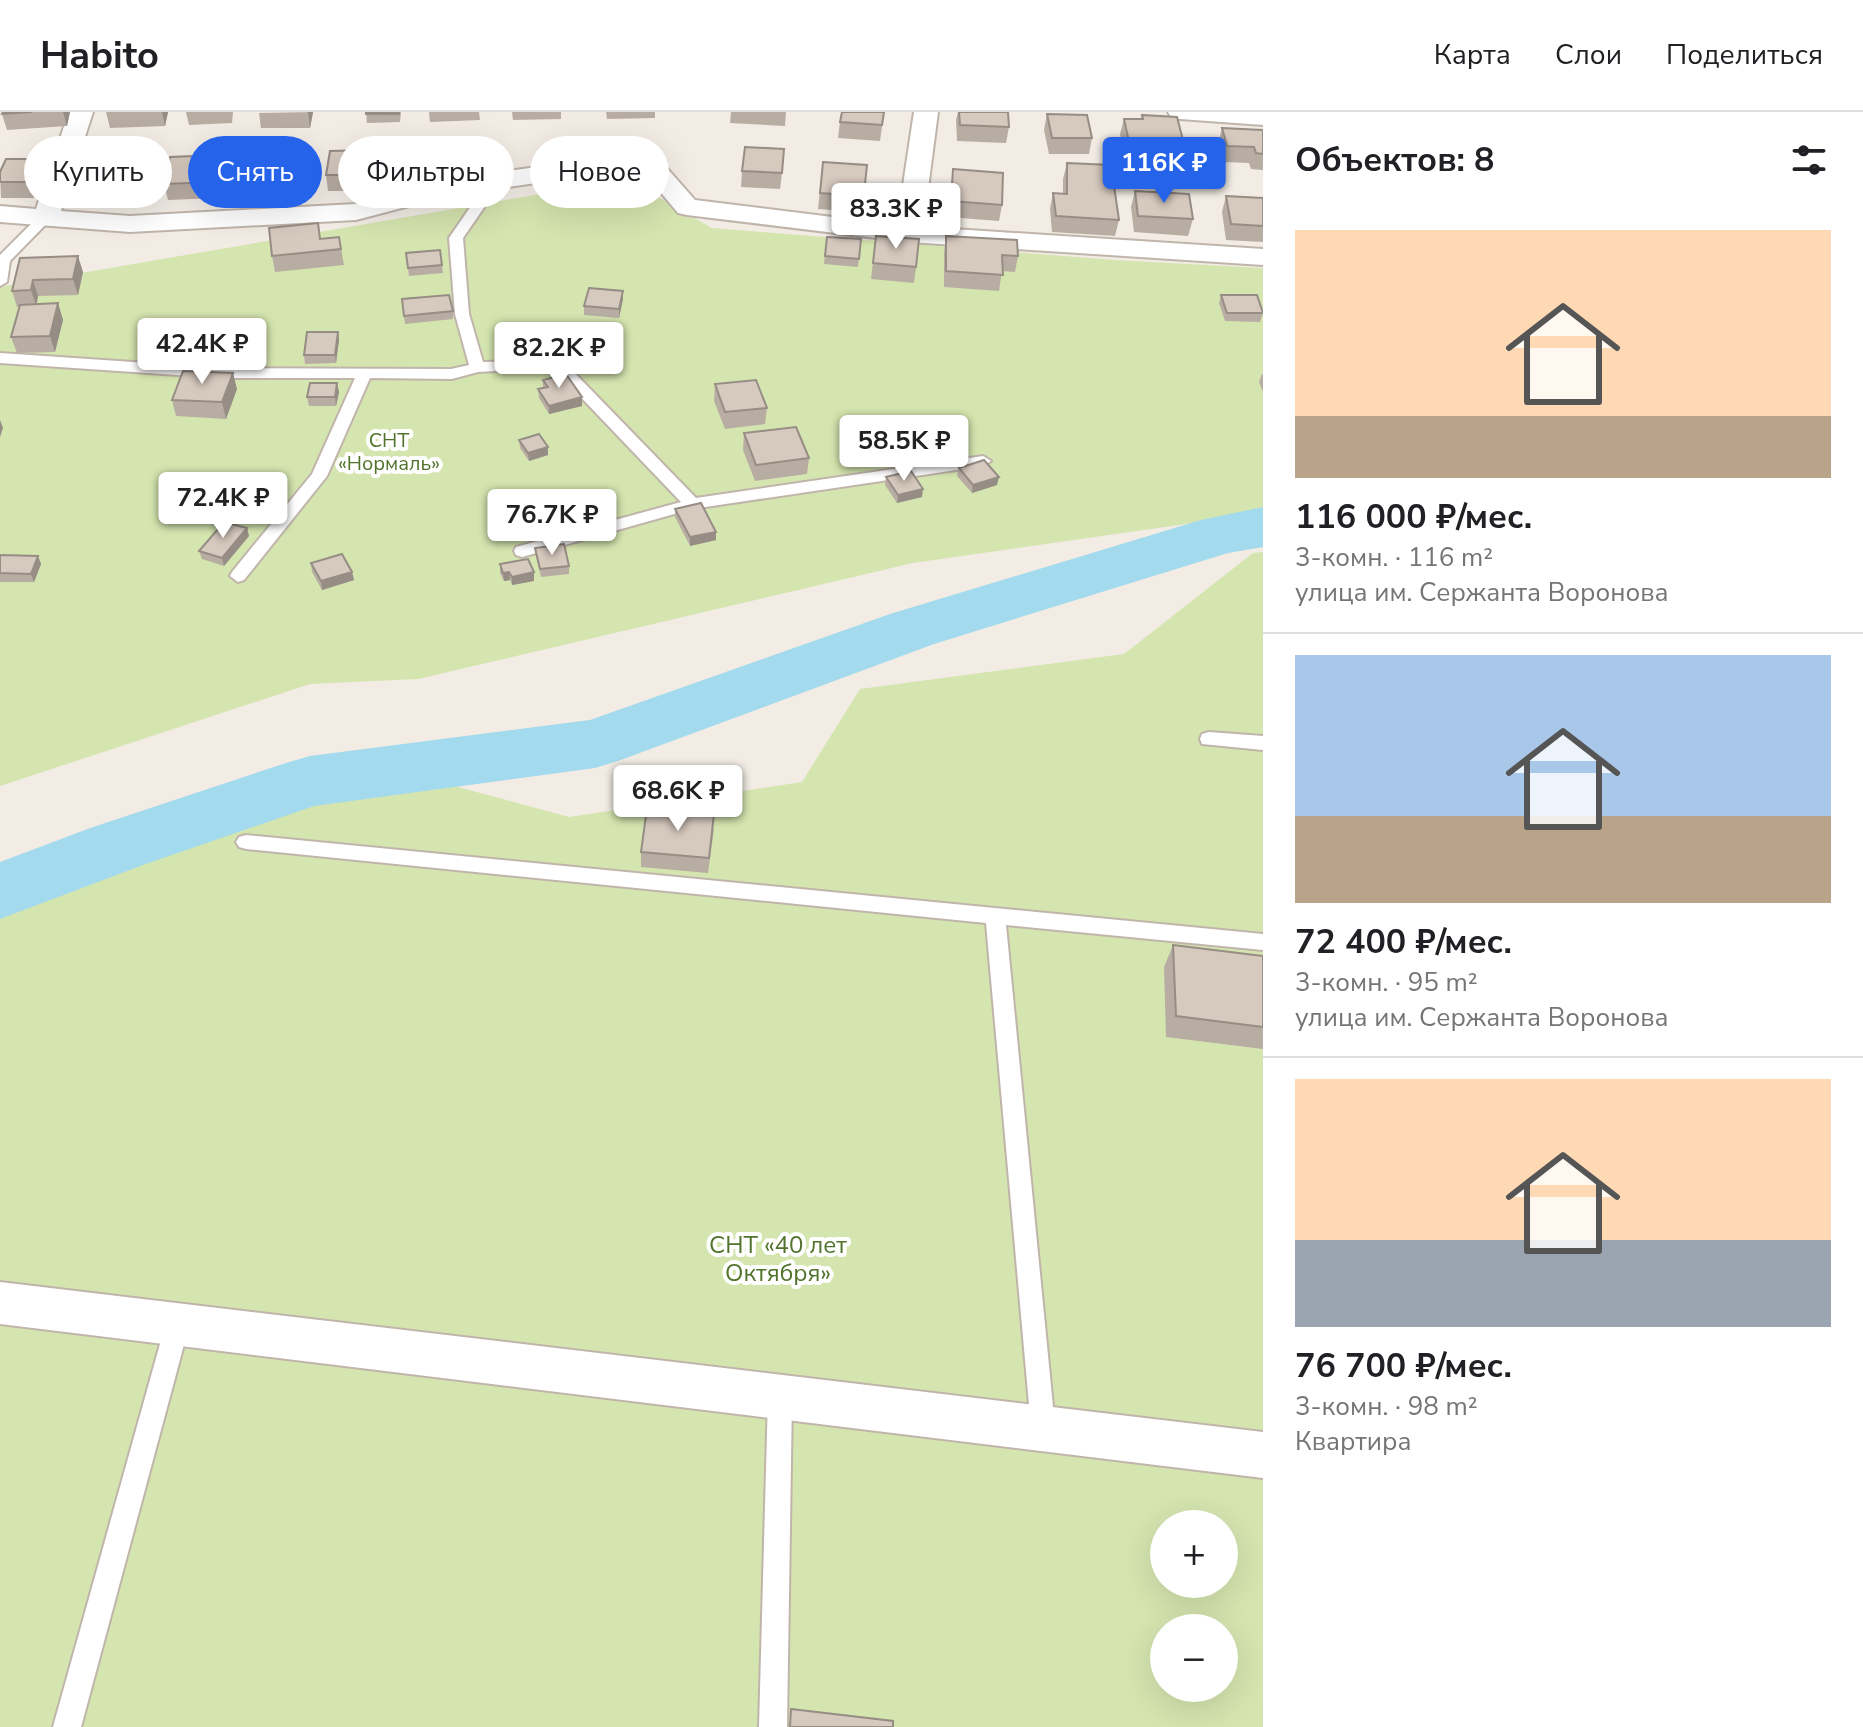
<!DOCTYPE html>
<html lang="ru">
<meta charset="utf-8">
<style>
body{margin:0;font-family:"Nunito Sans",sans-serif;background:#f6f6f6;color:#202124;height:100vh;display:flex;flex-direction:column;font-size:30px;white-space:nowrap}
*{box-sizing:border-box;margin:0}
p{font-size:26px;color:#757577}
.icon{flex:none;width:44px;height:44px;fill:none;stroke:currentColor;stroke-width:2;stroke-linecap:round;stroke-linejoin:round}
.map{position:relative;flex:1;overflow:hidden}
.side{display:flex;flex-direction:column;background:#fff;width:600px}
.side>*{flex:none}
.guide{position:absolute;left:24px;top:24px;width:760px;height:72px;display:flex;gap:16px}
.controls{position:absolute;left:1150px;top:1398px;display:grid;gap:16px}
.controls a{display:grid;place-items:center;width:88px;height:88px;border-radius:50%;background:#fff;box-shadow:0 8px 32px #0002;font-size:40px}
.price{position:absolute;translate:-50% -68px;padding:0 18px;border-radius:8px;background:#fff;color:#222;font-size:26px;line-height:52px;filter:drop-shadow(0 2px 4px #0008)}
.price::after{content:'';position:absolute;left:50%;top:48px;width:24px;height:18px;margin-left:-12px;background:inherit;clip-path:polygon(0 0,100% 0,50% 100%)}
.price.on{background:#2563eb;color:#fff}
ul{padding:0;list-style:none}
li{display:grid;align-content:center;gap:16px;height:424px;padding:0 32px}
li+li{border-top:2px solid #e0e0e0}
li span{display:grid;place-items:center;height:248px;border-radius:0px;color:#555}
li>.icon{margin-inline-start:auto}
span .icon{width:144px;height:144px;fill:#fffc;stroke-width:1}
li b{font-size:34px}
h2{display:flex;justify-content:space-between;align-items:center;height:96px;padding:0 32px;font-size:34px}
.chip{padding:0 28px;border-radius:36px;background:#fff;box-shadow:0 8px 32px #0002;font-size:28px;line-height:72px}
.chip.on{background:#2563eb;color:#fff}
header{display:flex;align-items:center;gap:48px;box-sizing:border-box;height:112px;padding:0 40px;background:#fff;border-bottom:2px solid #e0e0e0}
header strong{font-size:38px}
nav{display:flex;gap:44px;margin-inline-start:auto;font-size:28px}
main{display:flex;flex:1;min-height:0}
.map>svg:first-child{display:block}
</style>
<header>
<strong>Habito</strong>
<nav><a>Карта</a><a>Слои</a><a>Поделиться</a></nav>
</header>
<main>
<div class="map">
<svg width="1263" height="1615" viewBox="0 0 1263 1615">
<rect width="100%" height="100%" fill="#f2ece5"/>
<path fill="#d5e5af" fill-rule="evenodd" d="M627,67l85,49 402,32 149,8v245l-350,50 -495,116 -108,5 -310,102v-499z
M1263,440v1175h-1263v-850l395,-107 174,47 233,-35 58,-93 264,-35 129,-101zM1164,1412h60v60h-60zM1164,1516h60v60h-60z"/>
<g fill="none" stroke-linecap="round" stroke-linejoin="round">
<path fill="#a3daed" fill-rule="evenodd" d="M1263,395v40l-35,6 -294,91 -316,117 -23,7 -281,38 -171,59 -143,54v-57l93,-35 193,-64 24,-7 280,-36 300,-106 311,-94z"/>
<g stroke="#c0b5ab" stroke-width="4">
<path id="service" d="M496,64l7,4 -40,58 6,76 14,48 79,-2 134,138 287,-42 8,5 -8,5 -291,43 -170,48 -6,-2 -2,-4 2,-4 165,-45 -128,-134 -75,4 -26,7 -82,-1 -43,98 -83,104 -6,2 -8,-6 2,-4 80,-98 43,-96h-133l-222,-15v-10l222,15 229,1 18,-4 -14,-51 -6,-76 42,-61z
M46,101l7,4 -43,44 -3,21 -7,4v-31l41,-41z
M1209,620l54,4v14l-61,-6 -2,-5 2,-5z
M246,723l1017,99v16l-257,-25 49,502 -3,8 -9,4 -9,-4 -3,-8 -45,-504 -740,-74 -7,-2 -3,-5 3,-5z
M177,1203l8,3 4,8 -108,401h-28l112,-401 4,-8z
M780,1272l9,4 3,8 -5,331h-28l9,-331 3,-8z"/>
</g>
<g stroke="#c0b5ab" stroke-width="4">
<path id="minor" d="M69,0h24l-32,99 69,5 225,-12 95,-25 180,-25 35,12 30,34 202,25 17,-113h24l-15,115 340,22v16l-354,-23 -222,-27 -9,-2 -31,-37 -19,-6 -177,25 -95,25 -226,12 -130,-10v-16l36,3z
M1168,0h95v13l-83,-6 -9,-2z
M0,1170l1263,150v46l-1263,-154z"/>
</g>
<use href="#service" fill="#fff" fill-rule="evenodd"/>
<use href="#minor" fill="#fff" fill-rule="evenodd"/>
</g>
<path fill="#b8ada3" d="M3,0h67l-3,14 -60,4 -5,-16z
M106,0h62l-3,14 -55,2z
M186,0h47l-1,11 -43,2z
M313,0l-3,16h-49l-2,-15z
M366,0h35l-1,10 -33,1z
M429,0h50l1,8 -50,2z
M512,0h49v7l-48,1z
M606,0h49v6l-48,1z
M731,0h55l-1,14 -55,-3z
M884,0l-4,29 -42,-3 2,-16z
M958,0h50l1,15 -3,16 -49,-2 -1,-21z
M1047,2l45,24 -3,16h-40l-5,-24z
M1142,3l42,29 -5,16 -54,-2 -5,-24 4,-15h17z
M1222,16l41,2v40l-12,-1 -2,-6 -26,-1 -5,-18z
M375,38l2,16 -3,25h-46l-2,-16z
M218,43l4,16 -5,27 -49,2 -4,-16z
M128,47l4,16 -6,25 -53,1 -4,-16z
M823,50l42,22 11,13 -2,16 -56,-4z
M1067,51l52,57 -4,16 -63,-4 -2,-23 3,-16 10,1v-15z
M783,53l-3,24 -39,-2 1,-16z
M285,57l-3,27 -34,1 -3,-16z
M953,57l49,36 -3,16 -51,-4z
M0,60l52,3 -9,23h-42z
M1135,79l58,28 -5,17 -54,-4 -3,-25z
M1226,84l37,2v44l-37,-2 -4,-28z
M876,124l40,31 -2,16 -43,-4z
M946,124l72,20 -3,16 -13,-1 -3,20 -55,-4v-35z
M339,125l5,28 -69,7 -3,-16z
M827,125l34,2 -3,28 -34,-3z
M440,138l3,23 -34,3 -3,-23z
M20,146l63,14 -5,23 -40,1 -1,8 21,-1 5,17 -8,32 -38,1 -6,-16 8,-30h-2l-5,-16z
M1221,183l42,18 -3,9 -35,-1 -6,-18z
M402,187l51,12v8l-48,5z
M623,187l-4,19 -35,-3v-9z
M614,219v25h-31l-1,-8z
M338,220l1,8 -3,23 -31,1 -1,-9z
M1262,262h1v18l-4,-10z
M543,268l39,26 -33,8 -10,-16 -1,-9 5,-1z
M337,271l2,9 -3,14h-27l-2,-9z
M715,272l52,24 -2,16 -40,5 -11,-28z
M237,277l-11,30 -50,-3 -4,-16z
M744,321l65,25 -2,16 -52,7 -12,-31z
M924,326l40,11 -2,9 -29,5 -10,-17z
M519,328l29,7v8l-19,6 -9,-13z
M959,356l38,17 -25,8 -15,-17z
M886,365l36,20 -25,6 -12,-18z
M675,397l41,31 -26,6 -15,-29z
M247,416l2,8 -25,30 -22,-7 -3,-8z
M535,436l34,18v8l-28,3 -5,-21z
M0,443l38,1 3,8 -7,18h-34z
M311,451l41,9 2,8 -32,10 -10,-18z
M500,452l34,8v9l-22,4 -2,-5 -6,1 -4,-8z
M714,717l-6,44 -67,-6v-15z
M1173,833l90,11v93l-97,-12 -2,-70z"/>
<path fill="#968d85" d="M63,0h7l-3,14z
M162,0h6l-3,14z
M308,0h5l-3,16z
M375,38l2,16 -3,25 -2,-16z
M282,41l3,16 -3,27 -3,-16z
M218,43l4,16 -5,27 -3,-16z
M47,47l5,16 -9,23 -5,-16z
M128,47l4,16 -6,25 -4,-16z
M78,144l5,16 -5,23 -5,-16z
M33,168l5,16 -2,10 -5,-16z
M623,179v8l-4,19v-9z
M58,191l5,17 -8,32 -5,-16z
M338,220l1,8 -3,23 -1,-8z
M233,261l4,16 -11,30 -4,-17z
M337,271l2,9 -3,14 -1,-9z
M582,285v9l-33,8v-8z
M0,308l3,8 -3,9z
M548,335v8l-19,6 -1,-8z
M964,337l-2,9 -29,5 2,-8z
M999,365l-2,8 -25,8 1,-8z
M923,377l-1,8 -25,6 1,-8z
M247,416l2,8 -25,30 -2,-8z
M716,420v8l-26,6v-9z
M38,444l3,8 -7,18 -3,-8z
M352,460l2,8 -32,10 -1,-9z
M509,460l1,8 -6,1 -1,-8z
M534,460v9l-22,4v-8z"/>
<path fill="#d6c9be" stroke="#968d85" stroke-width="2" d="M3,0h29l-30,2z
M366,0h33v2h-33z
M842,0h42l-2,13 -42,-3z
M959,0h49l1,15 -49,-2z
M1047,2l40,1 5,23h-40z
M1142,3l35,2 7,27 -55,-2 -5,-23h19z
M1222,16l41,2v24l-7,-1 -2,-6 -27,-1z
M745,35l39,2 -2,24 -40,-2z
M375,38l-3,25h-46l4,-24z
M282,41l-3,27 -34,1 4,-27z
M218,43l-4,27 -50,2 6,-27z
M6,47h41l-9,23h-38v-10z
M128,47l-6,25 -53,1 3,-12h12l4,-13z
M823,50l44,3 -2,19h12l-1,13 -56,-4z
M1067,51l44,2 8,55 -63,-4 -3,-23 14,1z
M953,57l50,4 -1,32 -51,-4z
M1135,79l54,3 4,25 -55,-3z
M1226,84l37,2v28l-32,-2z
M318,111l2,16 19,-2 2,12 -69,7 -3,-28z
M876,124l43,3 -3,28 -43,-4z
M946,124l71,4 1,16 -16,-1 1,20 -57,-4z
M827,125l34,2 -2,20 -34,-3z
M440,138l2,15 -34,3 -2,-15z
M78,144l-5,23 -40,1 -2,10 -19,1 8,-33z
M589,176l34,3 -4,18 -35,-3z
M449,183l4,16 -49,5 -2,-17z
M1221,183h36l6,18h-36z
M58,191l-8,33 -39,1 9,-32z
M583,219h31v17h-32z
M307,220h31l-3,23h-31z
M183,259l50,2 -11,29 -50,-2z
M566,262l16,23 -33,9 -11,-17 10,-2 -5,-7z
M756,268l11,28 -42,4 -10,-28z
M310,271h27l-2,14h-28z
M796,315l13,31 -53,7 -12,-32z
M953,320l11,17 -29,6 -11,-17z
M539,322l9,13 -20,6 -9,-13z
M984,348l15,17 -26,8 -14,-17z
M911,359l12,18 -25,6 -12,-18z
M701,391l15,29 -26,5 -15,-28z
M224,410l23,6 -25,30 -23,-7z
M564,432l5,22 -29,3 -5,-21z
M342,442l10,18 -31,9 -10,-18z
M0,443l38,1 -7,18 -31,-1z
M528,447l6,13 -22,5 -3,-5 -6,1 -3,-9z
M647,696l67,6 -5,44 -68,-6z
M1173,833l90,11v71l-87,-11z
M791,1597l102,12v6h-103z"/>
<g text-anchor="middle" stroke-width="8" stroke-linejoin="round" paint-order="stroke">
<g font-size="20" fill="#51732b" stroke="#fff">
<text x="389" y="335">СНТ<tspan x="389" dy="23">«Нормаль»</tspan></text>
</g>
<g font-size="24" fill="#51732b" stroke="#fff">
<text x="778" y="1141">СНТ «40 лет<tspan x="778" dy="28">Октября»</tspan></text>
</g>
</g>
</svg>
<div class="controls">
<a>+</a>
<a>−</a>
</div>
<b class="price on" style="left:1164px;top:93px">116K ₽</b>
<b class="price" style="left:896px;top:139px">83.3K ₽</b>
<b class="price" style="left:202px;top:274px">42.4K ₽</b>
<b class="price" style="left:559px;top:278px">82.2K ₽</b>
<b class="price" style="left:904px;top:371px">58.5K ₽</b>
<b class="price" style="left:223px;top:428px">72.4K ₽</b>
<b class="price" style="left:552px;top:445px">76.7K ₽</b>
<b class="price" style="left:678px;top:721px">68.6K ₽</b>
<div class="guide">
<a class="chip">Купить</a>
<a class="chip on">Снять</a>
<a class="chip">Фильтры</a>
<a class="chip">Новое</a>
</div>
</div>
<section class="side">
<h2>Объектов: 8<svg class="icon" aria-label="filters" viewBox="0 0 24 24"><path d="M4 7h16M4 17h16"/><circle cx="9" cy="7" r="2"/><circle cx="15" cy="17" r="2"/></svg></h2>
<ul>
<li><span style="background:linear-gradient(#ffd9b3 75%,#b9a48a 0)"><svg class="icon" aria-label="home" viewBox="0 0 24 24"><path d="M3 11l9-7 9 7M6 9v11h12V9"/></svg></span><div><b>116 000 ₽/мес.</b><p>3-комн. · 116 m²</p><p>улица им. Сержанта Воронова</p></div></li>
<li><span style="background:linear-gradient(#a9c7e8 65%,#b9a48a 0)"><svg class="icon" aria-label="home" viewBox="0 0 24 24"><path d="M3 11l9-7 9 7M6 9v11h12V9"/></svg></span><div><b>72 400 ₽/мес.</b><p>3-комн. · 95 m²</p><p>улица им. Сержанта Воронова</p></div></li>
<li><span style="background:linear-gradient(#ffd9b3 65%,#9aa5b1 0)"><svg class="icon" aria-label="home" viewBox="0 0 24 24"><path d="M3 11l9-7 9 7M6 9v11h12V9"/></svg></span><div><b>76 700 ₽/мес.</b><p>3-комн. · 98 m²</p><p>Квартира</p></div></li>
</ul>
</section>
</main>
